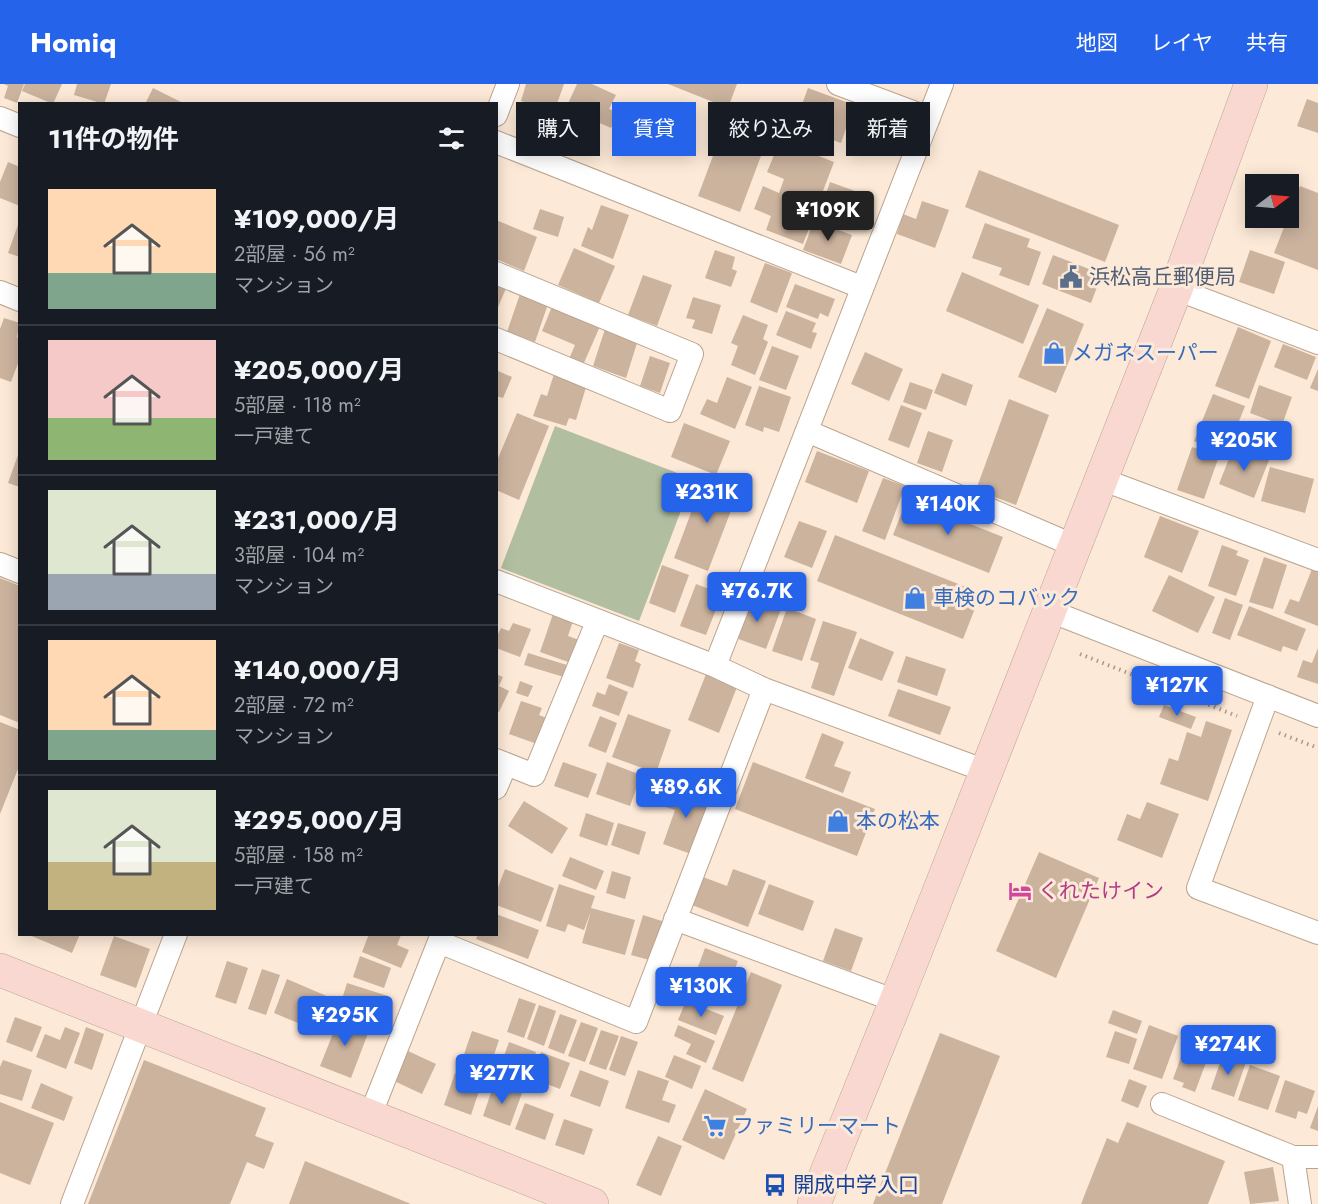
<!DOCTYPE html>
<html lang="ja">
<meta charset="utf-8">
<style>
body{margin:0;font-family:Jost,"Noto Sans JP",sans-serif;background:#20242c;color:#f1f3f6;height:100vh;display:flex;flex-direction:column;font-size:22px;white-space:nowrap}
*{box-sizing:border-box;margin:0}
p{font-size:20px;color:#9ea1a6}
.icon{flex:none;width:33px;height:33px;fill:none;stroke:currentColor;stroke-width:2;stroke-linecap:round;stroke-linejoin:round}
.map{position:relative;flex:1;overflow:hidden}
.details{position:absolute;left:18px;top:18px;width:480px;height:834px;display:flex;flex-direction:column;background:#171b24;border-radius:0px;box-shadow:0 3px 15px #0003}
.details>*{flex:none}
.hud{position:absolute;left:516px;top:18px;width:570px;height:54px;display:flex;gap:12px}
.needle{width:39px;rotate:74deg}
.tools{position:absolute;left:1245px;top:90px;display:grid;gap:12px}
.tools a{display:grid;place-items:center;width:54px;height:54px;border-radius:0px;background:#171b24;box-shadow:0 3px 15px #0003;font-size:30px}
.price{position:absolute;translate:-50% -51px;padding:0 14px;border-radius:6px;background:#2563eb;color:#fff;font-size:20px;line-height:39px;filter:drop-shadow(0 2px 3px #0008)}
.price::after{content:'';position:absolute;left:50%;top:36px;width:18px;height:14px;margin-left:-9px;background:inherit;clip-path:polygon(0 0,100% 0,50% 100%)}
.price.selected{background:#222;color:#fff}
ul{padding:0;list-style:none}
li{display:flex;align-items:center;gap:18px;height:150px;padding:0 30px}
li+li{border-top:2px solid #363941}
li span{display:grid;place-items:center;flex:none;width:168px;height:120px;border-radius:0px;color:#555}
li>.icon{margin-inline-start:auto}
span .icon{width:72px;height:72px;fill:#fffc;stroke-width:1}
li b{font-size:26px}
h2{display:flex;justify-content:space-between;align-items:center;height:72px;padding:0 30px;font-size:26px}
.tag{padding:0 21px;border-radius:0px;background:#171b24;box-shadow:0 3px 15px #0003;font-size:21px;line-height:54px}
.tag.selected{background:#2563eb;color:#fff}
header{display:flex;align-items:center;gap:36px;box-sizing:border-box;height:84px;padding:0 30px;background:#2563eb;color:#fff}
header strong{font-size:28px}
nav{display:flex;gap:33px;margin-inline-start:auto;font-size:21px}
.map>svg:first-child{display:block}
</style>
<header>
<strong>Homiq</strong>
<nav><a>地図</a><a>レイヤ</a><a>共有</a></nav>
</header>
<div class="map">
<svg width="1318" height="1120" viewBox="0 0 1318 1120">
<rect width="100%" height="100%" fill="#fce9d7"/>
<path fill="#b1bfa0" d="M555,342l138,53 -54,142 -138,-53z"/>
<path fill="#cbb39e" d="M4,0h20l-7,19 -13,-5 4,-12z
M25,0h37l-9,20 -31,-13z
M77,0h34l-7,20 -30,-9z
M526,0h38l-10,28 -33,-11z
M577,0h15l24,11 -7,14 9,4 -7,15 -45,-20z
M668,0h69l-9,24z
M153,4l32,16h-40z
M808,4l46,17 -13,38 -47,-17z
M1307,15l11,4v30l-21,-7z
M726,37l42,16 -28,75 -42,-16z
M780,57l54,21 -31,82 -37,-14 5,-14 -17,-7 9,-23 16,7 5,-14 -17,-7z
M8,78l12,5v39l-20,-8v-16z
M979,86l140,55 -14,37 -140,-55z
M830,98l25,9 -11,32 -25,-9z
M1300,102l18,7v77l-44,-17z
M922,117l27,9 -14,38 -38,-14 6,-20 13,5z
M601,121l28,10 -16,44 -32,-13 7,-19 4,3z
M540,125l24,8 -6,20 -25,-8z
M20,135v38l-12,-4z
M496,136l41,17 -13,34 -28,-12z
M814,137l38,14 -11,29 -38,-14z
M985,139l45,16 -3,8 14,5 -12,34 -30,-11 3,-7 -30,-10z
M574,164l41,18 -16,37 -41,-18z
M715,166l20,7 -3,12 5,2 -6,16 -26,-9z
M1250,166l35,12 -11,32 -35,-12z
M1053,171l49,19 -11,29 -49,-19z
M765,179l27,10 -15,40 -27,-11z
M962,188l77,33 -16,39 -77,-33z
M643,191l29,10 -15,41 -29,-11z
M496,198l11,4 -11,26z
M795,200l40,15 -7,18 -8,-4 -2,6 -32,-12z
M520,210l28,10 -13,38 -28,-10z
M693,213l28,8 -9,29 -20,-6 3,-8 -9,-2z
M553,220l48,20 -18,41 -14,-6 6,-14 -33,-14z
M1047,224l37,16 -28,69 -38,-16z
M786,227l30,12 -4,9 5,1 -6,16 -35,-14z
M743,231l25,10 -5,14 5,3 -13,33 -24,-10 7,-19 -7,-3z
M4,234l16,5 -3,14 3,2v19l-9,24 -11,-4v-49z
M1238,243l33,14 -22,58 -34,-13z
M605,245l33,11 -12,38 -33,-12z
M1283,260l33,13 -9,23 -33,-13z
M772,262l27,10 -13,34 -27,-10z
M865,268l38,17 -14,32 -38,-17z
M650,272l20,7 -10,30 -20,-7z
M1318,285v22l-8,-3z
M496,286l16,7 -9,21 -7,-2z
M942,289l31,12 -7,21 -32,-13z
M554,290l33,10 -11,36 -7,-2 -3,8 -33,-10 8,-22 6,2z
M727,293l25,10 -17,42 -35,-15 7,-15 10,4z
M910,298l23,8 -7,20 -23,-8z
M1259,301l33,12 -10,28 -32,-12z
M759,302l32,11 -12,35 -15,-5 -1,5 -18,-7z
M1213,310l32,12 -19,48 -32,-13z
M1009,315l40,16 -33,90 -40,-15z
M901,321l21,8 -13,35 -21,-8z
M517,329l32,13 -30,74 -23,-10v-27z
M684,339l46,18 -14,34 -45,-18z
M928,347l25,9 -11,32 -25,-9z
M1234,362l35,14 -15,38 -35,-14z
M1192,363l27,9 -15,43 -27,-9z
M817,367l52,20 -12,32 -52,-21z
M19,368h1v35l-12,-4z
M1270,383l44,12 -9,34 -44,-12z
M883,394l22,8 -20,54 -23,-9z
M703,397l18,7 3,-7 16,6 -32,84 -34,-13z
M907,415l96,38 -14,36 -96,-38z
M1160,432l39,15 -17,42 -38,-16z
M799,437l28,10 -15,37 -28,-11z
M835,451l146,58 -18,46 -146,-58z
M1222,461l16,6 -2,4 13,5 -13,36 -28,-10z
M1264,473l23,8 -14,44 -24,-7z
M662,481l27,10 -14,38 -26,-10z
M1312,485l6,2v55l-34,-13 6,-14 9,3z
M777,490l28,11 -8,22 -40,-15 5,-14 12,5z
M1169,491l46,22 -17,36 -46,-22z
M0,494l20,8v137l-20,-8z
M696,500l26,10 -16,41 -26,-9z
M747,513l34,12 -15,40 -33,-12z
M1225,514l18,7 -13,35 -18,-7z
M1249,522l57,23 -9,22 -14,-5 -2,6 -44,-17z
M787,524l29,11 -14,42 -30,-10z
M553,530l20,7 -5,15 11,4 -8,23 -31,-11z
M823,537l34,11 -23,64 -23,-8 8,-25 -9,-3z
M513,539l18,6 -11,28 -24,-9v-10l5,-10 8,3z
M860,554l34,14 -12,29 -34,-13z
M619,559l20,7 -4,11 6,3 -8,24 -27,-10z
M1318,564v36l-21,-7 6,-17 9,3z
M528,569l39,12 -3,12 -40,-12z
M906,572l40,13 -9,27 -40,-14z
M496,590l7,3 -4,9 10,5 -10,21 -3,-1z
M706,590l31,13 -18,46 -31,-13z
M520,597l13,5 -5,11 -12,-4z
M609,600l19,8 -9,24 -27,-10 5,-14 8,3z
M898,605l53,18 -11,28 -52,-19z
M521,617l21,7 -3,7 10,4 -9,26 -31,-11z
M1164,621l32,12 -5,12 -32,-12z
M628,630l43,16 -15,43 -44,-16z
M600,632l17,7 -11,30 -18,-7z
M1206,637l26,9 -24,71 -48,-17 9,-26 9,3 9,-29 14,5z
M0,638l20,8v34l-20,50z
M822,649l22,9 -10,24 17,6 -8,21 -38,-15z
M563,678l34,12 -9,24 -34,-12z
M607,678l34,13 -11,31 -34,-12z
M753,678l122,47 -18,47 -122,-47z
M670,701l43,16 -19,54 -31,-11 12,-34 -12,-4z
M524,717l44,27 -16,26 -44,-28z
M1147,718l32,12 -17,44 -45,-18 10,-26 13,5z
M586,729l28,10 -7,23 -28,-10z
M618,739l28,9 -7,23 -28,-10z
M1039,768l60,26 -43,100 -60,-27z
M570,773l34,14 -8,19 -34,-14z
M505,785l49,19 -13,34 -45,-17v-12z
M733,785l33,12 -18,46 -56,-22 11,-28 24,9z
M612,787l19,6 -6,22 -19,-6z
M559,800l36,12 -4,12 44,12 -10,35 -43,-12 9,-32 -7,19 -16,-6 -3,8 -19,-6z
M769,800l45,17 -11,30 -45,-17z
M496,830l43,16 -11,29 -52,-20 2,-5h18z
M643,831l22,7 -12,39 -22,-6z
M835,844l28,10 -12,33 -28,-10z
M27,850h53l-8,19z
M369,850l32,1 -4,10 12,5 -8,18 -39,-16z
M114,852l36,13 -14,39 -36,-13z
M705,864l33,13 -17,43 -32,-13z
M360,872l31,12 -7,20 -31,-11z
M227,877l21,7 -12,36 -21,-7z
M262,885l18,6 -14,40 -18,-6z
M751,888l31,13 -39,97 -31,-13z
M287,895l49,21 -14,33 -48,-20z
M347,899l41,13 -9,26 -40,-13z
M519,914l17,6 -12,34 -17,-6z
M686,917l38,15 -8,19 -38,-15z
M539,921l17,6 -12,35 -17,-7z
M1113,926l29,11 -5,13 -29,-11z
M560,930l17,6 -13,34 -16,-6z
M340,932l30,12 -19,50 -31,-12z
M15,933l27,10 -10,25 -26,-10z
M581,938l17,6 -13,34 -17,-6z
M678,941l37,16 -9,22 -20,-9 5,-10 -17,-8z
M1149,941l29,11 -16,43 -29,-10z
M65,943l15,6 -14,36 -30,-12 9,-23 15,6z
M86,943l18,7 -12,36 -18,-7z
M601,946l18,6 -13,34 -17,-6z
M472,947l27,9 -11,33 -27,-10z
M1115,947l22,8 -8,25 -23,-7z
M940,949l60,23 -58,148h-69z
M621,952l17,6 -13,34 -16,-6z
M1187,956l24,9 -16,43 -13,-5 2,-4 -11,-4z
M509,958l27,10 -11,32 -28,-9z
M408,967l28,13 -14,30 -28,-13z
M541,968l29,11 -10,26 -29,-11z
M1223,970l23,8 -12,35 -23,-8z
M674,971l27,11 -9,23 -27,-12z
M3,976l29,10 -10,31 -22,-7v-27z
M144,976l122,48 -11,28 19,7 -10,26 -17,-7 -17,42h-142z
M1250,981l30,11 -12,34 -30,-10z
M580,986l29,11 -9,26 -30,-11z
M638,986l31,11 -7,19 14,5 -7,18 -44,-15z
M455,989l27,9 -11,33 -27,-10z
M1129,995l18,7 -9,22 -17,-7z
M1285,996l30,11 -8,23 -9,-3 -2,8 -21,-7z
M41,999l32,14 -9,24 -33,-13z
M494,1000l28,9 -12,33 -27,-10z
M705,1005l42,20 -23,51 -42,-20z
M0,1018l54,21 -24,62 -30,-12z
M525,1019l29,11 -9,26 -30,-11z
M1318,1022v25l-8,-3z
M564,1035l29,10 -9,26 -29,-10z
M1127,1038l98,39 -17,43h-127l26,-66 11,5z
M658,1052l24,10 -21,50 -25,-11z
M305,1077l106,43h-122z
M1273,1083l6,34 -29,3 -6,-32z"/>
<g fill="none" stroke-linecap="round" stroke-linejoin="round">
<g stroke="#baa48f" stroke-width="24">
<path id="street" d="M838,0l91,34
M496,31l12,-31
M0,34l20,8
M496,58l365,145
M496,189l196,81 -22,57 -174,-72
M1176,205l142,54
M0,208l20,8
M807,347l268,115
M1101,395l217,81
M0,480l20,8
M496,497l219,85 49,23 222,82
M1050,527l268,105
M715,582l227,-582
M1268,612l-70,192 120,45
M496,676l38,15 63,-153
M496,704l10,-24
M675,835l221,82
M439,858l197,80 128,-333
M1162,1020l131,53h25
M370,1032l72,-182
M1293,1073l7,47
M72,1120l104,-270"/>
</g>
<g stroke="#baa48f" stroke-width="34">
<path id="secondary" d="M0,886l592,234
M814,1120l82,-203 280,-712 75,-205"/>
</g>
<path stroke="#aa9a8c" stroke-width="4" stroke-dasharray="1.5 4.5" stroke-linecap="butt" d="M1080,570l157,62
M1279,649l39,15"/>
<use href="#street" stroke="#fff" stroke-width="22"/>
<use href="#secondary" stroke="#fad8d2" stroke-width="33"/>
</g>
<defs>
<g id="civic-bare" transform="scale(1.8)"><path d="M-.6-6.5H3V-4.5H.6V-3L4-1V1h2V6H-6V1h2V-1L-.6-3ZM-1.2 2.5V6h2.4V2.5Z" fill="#5c6f8a" stroke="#fce9d7" stroke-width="2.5" paint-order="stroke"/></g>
<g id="shop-bare" transform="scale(1.8)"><path d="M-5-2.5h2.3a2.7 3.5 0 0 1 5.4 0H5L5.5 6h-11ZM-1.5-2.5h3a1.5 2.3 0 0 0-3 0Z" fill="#3f7fe0" stroke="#fce9d7" stroke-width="2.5" paint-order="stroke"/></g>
<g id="hotel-bare" transform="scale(1.8)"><path d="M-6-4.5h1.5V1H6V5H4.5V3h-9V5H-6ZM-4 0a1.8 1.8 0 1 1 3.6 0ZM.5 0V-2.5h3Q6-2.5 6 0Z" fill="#d1479c" stroke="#fce9d7" stroke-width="2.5" paint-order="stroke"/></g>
<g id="supermarket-bare" transform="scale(1.8)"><path d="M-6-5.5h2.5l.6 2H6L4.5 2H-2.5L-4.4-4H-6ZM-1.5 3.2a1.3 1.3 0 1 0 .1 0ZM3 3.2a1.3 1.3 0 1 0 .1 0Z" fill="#3f7fe0" stroke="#fce9d7" stroke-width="2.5" paint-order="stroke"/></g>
<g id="bus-bare" transform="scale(1.8)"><path d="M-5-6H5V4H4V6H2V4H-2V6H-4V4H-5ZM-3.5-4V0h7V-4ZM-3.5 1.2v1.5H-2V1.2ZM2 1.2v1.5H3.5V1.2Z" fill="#1a4fb4" stroke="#fce9d7" stroke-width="2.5" paint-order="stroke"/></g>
</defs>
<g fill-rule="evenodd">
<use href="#civic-bare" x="1071" y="193"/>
<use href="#shop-bare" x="1054" y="269"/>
<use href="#shop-bare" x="915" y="514"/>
<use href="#shop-bare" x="838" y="737"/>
<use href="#hotel-bare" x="1020" y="807"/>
<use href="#supermarket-bare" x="715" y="1042"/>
<use href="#bus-bare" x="775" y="1101"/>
</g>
<g text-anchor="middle" stroke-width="6" stroke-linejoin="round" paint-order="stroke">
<g font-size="21" fill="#4e5e75" stroke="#fce9d7" text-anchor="start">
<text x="1089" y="200">浜松高丘郵便局</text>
</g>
<g font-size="21" fill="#366cbe" stroke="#fce9d7" text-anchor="start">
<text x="1072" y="276">メガネスーパー</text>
<text x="933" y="521">車検のコバック</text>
<text x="856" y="744">本の松本</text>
<text x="733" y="1049">ファミリーマート</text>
</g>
<g font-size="21" fill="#b23c85" stroke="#fce9d7" text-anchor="start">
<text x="1038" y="814">くれたけイン</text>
</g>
<g font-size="21" fill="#164399" stroke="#fce9d7" text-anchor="start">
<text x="793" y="1108">開成中学入口</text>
</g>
</g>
</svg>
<div class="tools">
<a><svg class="needle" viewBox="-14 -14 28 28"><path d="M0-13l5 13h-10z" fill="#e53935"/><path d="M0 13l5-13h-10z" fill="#9ea1a6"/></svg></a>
</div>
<b class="price selected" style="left:828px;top:158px">¥109K</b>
<b class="price" style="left:1244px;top:388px">¥205K</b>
<b class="price" style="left:707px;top:440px">¥231K</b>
<b class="price" style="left:948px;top:452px">¥140K</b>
<b class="price" style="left:757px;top:539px">¥76.7K</b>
<b class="price" style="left:1177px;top:633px">¥127K</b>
<b class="price" style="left:686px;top:735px">¥89.6K</b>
<b class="price" style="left:701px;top:934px">¥130K</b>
<b class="price" style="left:345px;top:963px">¥295K</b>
<b class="price" style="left:1228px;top:992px">¥274K</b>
<b class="price" style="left:502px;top:1021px">¥277K</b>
<div class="hud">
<a class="tag">購入</a>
<a class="tag selected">賃貸</a>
<a class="tag">絞り込み</a>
<a class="tag">新着</a>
</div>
<section class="details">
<h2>11件の物件<svg class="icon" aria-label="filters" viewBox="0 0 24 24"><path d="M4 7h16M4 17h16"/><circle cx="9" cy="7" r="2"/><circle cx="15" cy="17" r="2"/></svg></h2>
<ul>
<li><span style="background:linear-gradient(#ffd9b3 70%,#7fa58c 0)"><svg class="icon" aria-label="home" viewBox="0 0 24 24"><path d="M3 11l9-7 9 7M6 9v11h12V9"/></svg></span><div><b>¥109,000/月</b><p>2部屋 · 56 m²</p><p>マンション</p></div></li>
<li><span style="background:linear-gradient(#f6c9c9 65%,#8fb573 0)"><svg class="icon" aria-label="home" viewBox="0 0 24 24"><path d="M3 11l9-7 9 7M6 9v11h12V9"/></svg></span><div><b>¥205,000/月</b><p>5部屋 · 118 m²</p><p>一戸建て</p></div></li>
<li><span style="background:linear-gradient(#dfe7d0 70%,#9aa5b1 0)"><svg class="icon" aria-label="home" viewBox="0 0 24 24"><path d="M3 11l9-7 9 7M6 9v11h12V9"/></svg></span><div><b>¥231,000/月</b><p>3部屋 · 104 m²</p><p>マンション</p></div></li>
<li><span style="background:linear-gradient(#ffd9b3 75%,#7fa58c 0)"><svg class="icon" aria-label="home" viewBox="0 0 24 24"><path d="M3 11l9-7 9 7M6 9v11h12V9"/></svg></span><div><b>¥140,000/月</b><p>2部屋 · 72 m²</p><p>マンション</p></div></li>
<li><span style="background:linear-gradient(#dfe7d0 60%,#c2b280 0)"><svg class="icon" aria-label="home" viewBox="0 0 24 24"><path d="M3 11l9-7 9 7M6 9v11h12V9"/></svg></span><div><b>¥295,000/月</b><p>5部屋 · 158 m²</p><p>一戸建て</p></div></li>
</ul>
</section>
</div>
